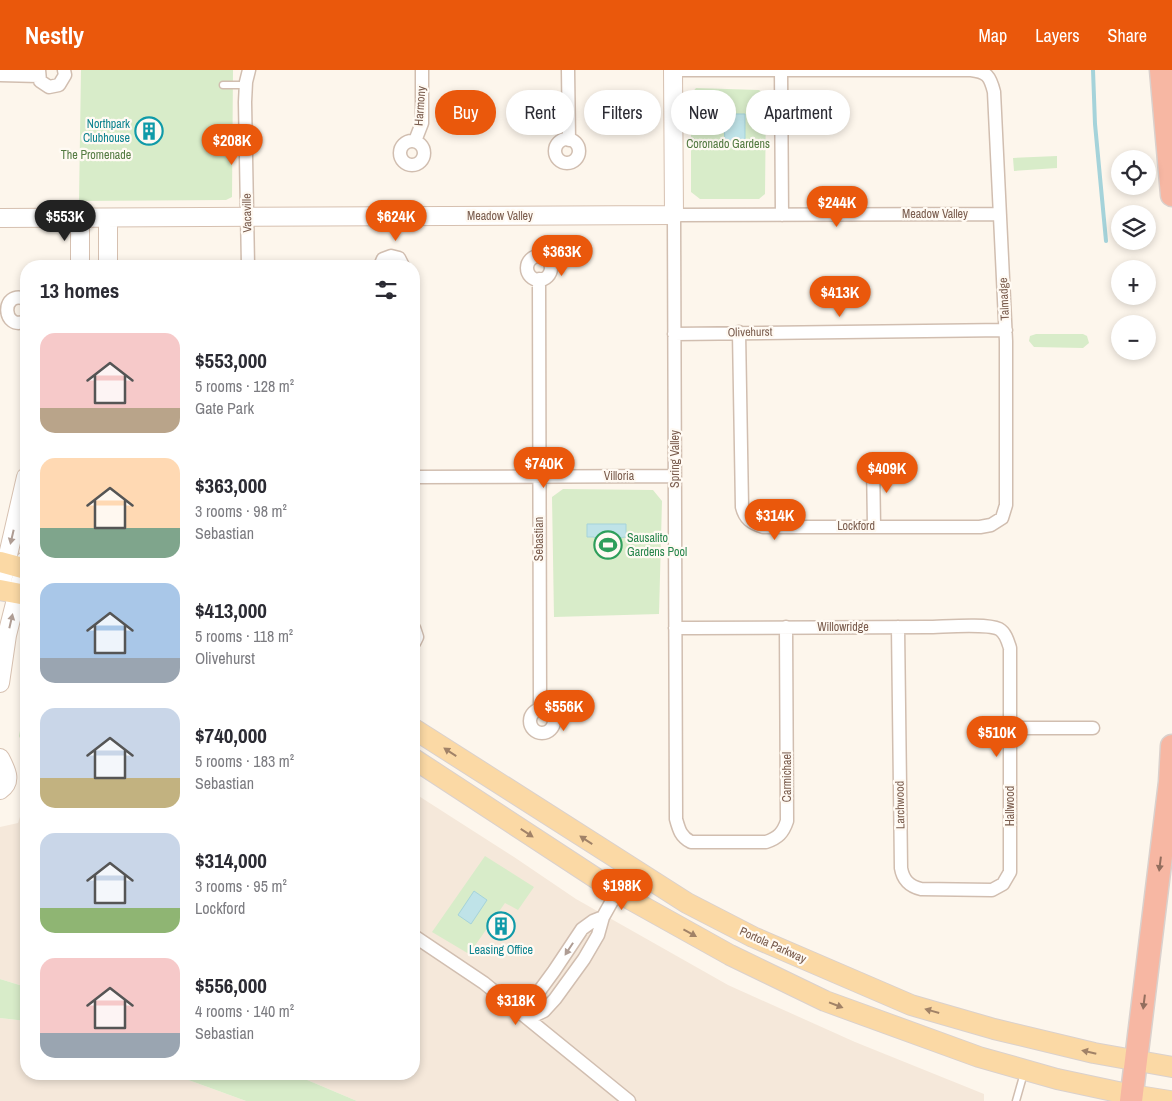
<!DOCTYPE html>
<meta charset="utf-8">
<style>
body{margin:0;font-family:"Archivo Narrow",sans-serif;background:#f7f7f7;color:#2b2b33;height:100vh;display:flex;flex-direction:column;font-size:19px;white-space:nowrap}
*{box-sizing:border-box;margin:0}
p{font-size:16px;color:#7c7c81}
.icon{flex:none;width:28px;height:28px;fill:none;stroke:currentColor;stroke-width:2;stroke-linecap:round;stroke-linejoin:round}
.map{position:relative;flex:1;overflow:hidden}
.sheet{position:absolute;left:20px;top:190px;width:400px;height:820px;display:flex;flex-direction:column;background:#fff;border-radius:20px;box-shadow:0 2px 8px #0003}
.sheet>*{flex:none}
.top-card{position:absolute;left:435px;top:20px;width:475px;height:45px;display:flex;gap:10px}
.controls{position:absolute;left:1111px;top:80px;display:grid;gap:10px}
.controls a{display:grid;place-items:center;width:45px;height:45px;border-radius:50%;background:#fff;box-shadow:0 2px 8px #0003;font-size:25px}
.price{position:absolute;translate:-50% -42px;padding:0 11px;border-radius:18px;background:#ea580c;color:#fff;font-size:16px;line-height:32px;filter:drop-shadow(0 1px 2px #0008)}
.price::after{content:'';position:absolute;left:50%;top:30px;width:15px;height:11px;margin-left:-8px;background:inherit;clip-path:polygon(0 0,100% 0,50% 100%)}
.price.current{background:#222;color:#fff}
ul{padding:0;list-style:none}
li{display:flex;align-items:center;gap:15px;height:125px;padding:0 20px}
li span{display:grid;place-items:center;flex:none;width:140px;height:100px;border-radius:15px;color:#555}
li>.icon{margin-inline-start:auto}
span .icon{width:60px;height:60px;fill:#fffc;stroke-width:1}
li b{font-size:21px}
h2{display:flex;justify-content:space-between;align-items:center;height:60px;padding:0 20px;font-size:21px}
.chip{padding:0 18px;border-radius:22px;background:#fff;box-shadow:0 2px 8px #0003;font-size:18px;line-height:45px}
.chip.current{background:#ea580c;color:#fff}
header{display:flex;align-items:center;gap:30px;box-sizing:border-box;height:70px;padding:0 25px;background:#ea580c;color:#fff}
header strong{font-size:24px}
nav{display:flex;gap:28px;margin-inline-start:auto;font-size:18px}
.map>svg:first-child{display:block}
</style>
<header>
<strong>Nestly</strong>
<nav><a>Map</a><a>Layers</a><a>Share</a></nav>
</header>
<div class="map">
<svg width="1172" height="1031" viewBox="0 0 1172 1031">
<rect width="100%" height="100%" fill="#fdf6ec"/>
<path fill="#f5e8da" d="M414,723l100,64 62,42 152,86 127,57 129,52v7h-627l-64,-27h121z
M26,728v189l-26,-8v-152l18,-4z
M0,948l26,3v53h146l74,27h-246z"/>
<path fill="#d8ecc9" d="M81,0h152l-1,127 -6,3 -147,1z
M696,18l63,2 7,6 -1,98 -6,5h-59l-9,-7v-98z
M1057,86v12l-43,3 -1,-13z
M1036,264h47l4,2 2,7 -6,5 -49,-1 -5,-6 1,-5z
M563,419l90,1 9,11 -3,113 -105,3 -2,-120z
M26,629v53l-7,-16z
M485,786l49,31 -16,23 -13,-7 -36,51 -37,-22z
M0,909l26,8v34l-26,-3z
M172,1004h121l64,27h-111z"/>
<path fill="#bfe3e8" stroke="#a5d3da" d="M724,44h21v33h-20z
M587,454h39v13c-10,0 -12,9 -22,9l-10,-9h-7z
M474,821l13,9 -16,24 -13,-9z"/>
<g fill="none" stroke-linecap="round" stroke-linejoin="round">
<path stroke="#a5d3da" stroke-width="4" d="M1093,0l2,54 11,117"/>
<g stroke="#d1beb0" stroke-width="9">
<path id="lane" d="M223,15h23
M1016,1031l8,-28"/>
</g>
<g stroke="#d1beb0" stroke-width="15">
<path id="street" d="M39,0l1,11 9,6 10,-2 6,-10 -1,-5
M568,0l1,70
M673,0h298c16,2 19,6 23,22l12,249v164l-4,13 -11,7 -11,2h-217c-12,-4 -18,-8 -21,-20l-3,-175
M781,0l1,145
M0,5l39,1
M555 81a12 12 0 1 1 24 0a12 12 0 1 1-24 0Z
M415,71l7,-18v-53
M400 83a12 12 0 1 1 24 0a12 12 0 1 1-24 0Z
M527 198a12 12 0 1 1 24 0a12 12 0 1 1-24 0Z
M248,196l-3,-164 1,-20 3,-12
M380,196l3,-7 8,-3 8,2 4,8
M539,209l1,430
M26,229c-26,-10 -24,33 0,22
M674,264l332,-4
M873,391l1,65
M414,407l261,-1
M786,557l1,194c-4,12 -9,17 -21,21h-75c-10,-5 -12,-12 -15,-23l-2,-604 326,-1
M414,558l3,9 -3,6
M675,558h14c79,-1 158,-1 238,-1 16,0 59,-4 72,2 7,4 9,13 11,19v224l-7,12 -11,6 -71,-1c-12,-3 -18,-9 -20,-21l-3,-241
M530 651a12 12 0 1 1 24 0a12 12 0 1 1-24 0Z
M1010,658h83
M414,866l70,47 145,118
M529,948l15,-7 11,-12 29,-40 14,-24 5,-18 14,-25
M529,948l3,-17 22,-30 28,-42 11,-8 10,-4"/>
</g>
<g stroke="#d6c0b0" stroke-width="20">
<path id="secondary" d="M0,148l674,-3 -1,-145
M80,196v-48
M108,196v-48
M0,520l26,-113
M0,613l7,-48 19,-75
M0,688c6,12 13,23 0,32"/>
</g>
<g stroke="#dad1cd" stroke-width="22">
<path id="primary" d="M0,492l26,7
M0,520l26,5
M414,659l273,174 66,34 158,68 83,24 100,24 78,14
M414,689l203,133 113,63 95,46 154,56 78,22 75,16 38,6"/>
</g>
<g stroke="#dad1cd" stroke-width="25">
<path id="highway" d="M1161,0l11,125
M1131,1031l39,-319 2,-36"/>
</g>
<use href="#lane" stroke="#fff" stroke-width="6"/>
<use href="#street" stroke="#fff" stroke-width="12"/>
<use href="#secondary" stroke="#fff" stroke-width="18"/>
<use href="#primary" stroke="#fbd9a5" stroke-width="20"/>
<use href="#highway" stroke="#f7b7a3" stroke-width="22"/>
</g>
<defs><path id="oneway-solid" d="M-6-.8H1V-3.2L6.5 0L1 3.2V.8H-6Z" transform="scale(1.25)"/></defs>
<g fill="#af9d94">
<use href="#oneway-solid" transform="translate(12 467) rotate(103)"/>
<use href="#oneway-solid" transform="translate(11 551) rotate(-77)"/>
<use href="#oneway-solid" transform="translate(569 879) rotate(123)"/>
</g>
<g fill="#a18267">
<use href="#oneway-solid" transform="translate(450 682) rotate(-147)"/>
<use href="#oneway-solid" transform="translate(527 763) rotate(33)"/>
<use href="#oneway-solid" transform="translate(586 770) rotate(-147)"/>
<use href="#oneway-solid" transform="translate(690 863) rotate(29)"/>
<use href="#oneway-solid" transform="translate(836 935) rotate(21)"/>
<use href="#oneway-solid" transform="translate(932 941) rotate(-164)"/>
<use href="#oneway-solid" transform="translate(1089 982) rotate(-167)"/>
</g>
<g fill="#936e5e">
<use href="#oneway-solid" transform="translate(1160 794) rotate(97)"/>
<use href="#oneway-solid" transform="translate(1144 932) rotate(97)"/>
</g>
<defs>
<g id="building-ring" transform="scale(1.4375)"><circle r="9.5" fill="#fffaf3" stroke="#0f9aa8" stroke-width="1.5"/><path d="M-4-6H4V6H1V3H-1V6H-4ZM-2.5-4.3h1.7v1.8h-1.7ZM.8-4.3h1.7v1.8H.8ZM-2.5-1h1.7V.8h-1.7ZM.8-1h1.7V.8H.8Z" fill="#0f9aa8"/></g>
<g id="stadium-ring" transform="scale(1.4375)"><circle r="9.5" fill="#fffaf3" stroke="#2e9e5b" stroke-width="1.5"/><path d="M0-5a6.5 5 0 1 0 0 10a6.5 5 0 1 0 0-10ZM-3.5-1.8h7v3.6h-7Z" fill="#2e9e5b"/></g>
</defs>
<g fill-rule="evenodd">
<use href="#building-ring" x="149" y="61"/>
<use href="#stadium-ring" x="608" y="475"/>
<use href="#building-ring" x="501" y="856"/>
</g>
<g text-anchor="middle" stroke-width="4.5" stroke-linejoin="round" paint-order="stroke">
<g font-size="12" fill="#7a5c4d" stroke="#fffaf3">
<text transform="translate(420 36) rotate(-86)" y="4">Harmony</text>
<text transform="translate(247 143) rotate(-91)" y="4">Vacaville</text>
<text x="935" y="148">Meadow Valley</text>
<text x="500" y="150">Meadow Valley</text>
<text transform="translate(1004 229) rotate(-93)" y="4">Talmadge</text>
<text transform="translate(750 262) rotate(-1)" y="4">Olivehurst</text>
<text transform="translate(675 389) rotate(-90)" y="4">Spring Valley</text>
<text x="619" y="410">Villoria</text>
<text x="856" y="460">Lockford</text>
<text transform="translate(539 469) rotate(-90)" y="4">Sebastian</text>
<text x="843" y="561">Willowridge</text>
<text transform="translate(787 707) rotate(-90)" y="4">Carmichael</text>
<text transform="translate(900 735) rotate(-91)" y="4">Larchwood</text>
<text transform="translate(1010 736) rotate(-90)" y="4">Hallwood</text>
<text transform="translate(773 875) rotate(24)" y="4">Portola Parkway</text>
</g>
<g font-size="12" fill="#0d838f" stroke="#fffaf3" text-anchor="end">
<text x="130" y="58">Northpark<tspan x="130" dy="14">Clubhouse</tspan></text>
<text x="501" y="884" text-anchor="middle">Leasing Office</text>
</g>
<g font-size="12" fill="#537a41" stroke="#fffaf3">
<text x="728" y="78">Coronado Gardens</text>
<text x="96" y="89">The Promenade</text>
</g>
<g font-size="12" fill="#27864d" stroke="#fffaf3" text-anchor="start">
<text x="627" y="472">Sausalito<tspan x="627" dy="14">Gardens Pool</tspan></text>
</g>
</g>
</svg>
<div class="controls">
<a><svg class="icon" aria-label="locate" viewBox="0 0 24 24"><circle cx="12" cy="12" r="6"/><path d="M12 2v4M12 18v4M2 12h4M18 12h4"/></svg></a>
<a><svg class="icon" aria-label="layers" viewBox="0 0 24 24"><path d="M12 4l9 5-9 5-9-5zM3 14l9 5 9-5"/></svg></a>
<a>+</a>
<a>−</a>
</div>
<b class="price" style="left:232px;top:96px">$208K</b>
<b class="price" style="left:837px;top:158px">$244K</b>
<b class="price current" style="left:65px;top:172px">$553K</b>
<b class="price" style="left:396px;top:172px">$624K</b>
<b class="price" style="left:562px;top:207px">$363K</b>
<b class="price" style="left:840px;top:248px">$413K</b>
<b class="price" style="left:544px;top:419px">$740K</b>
<b class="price" style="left:887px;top:424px">$409K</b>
<b class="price" style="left:775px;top:471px">$314K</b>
<b class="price" style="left:564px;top:662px">$556K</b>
<b class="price" style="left:997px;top:688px">$510K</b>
<b class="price" style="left:622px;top:841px">$198K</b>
<b class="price" style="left:516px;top:956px">$318K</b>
<div class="top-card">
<a class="chip current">Buy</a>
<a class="chip">Rent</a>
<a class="chip">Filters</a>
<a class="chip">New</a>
<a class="chip">Apartment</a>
</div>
<section class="sheet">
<h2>13 homes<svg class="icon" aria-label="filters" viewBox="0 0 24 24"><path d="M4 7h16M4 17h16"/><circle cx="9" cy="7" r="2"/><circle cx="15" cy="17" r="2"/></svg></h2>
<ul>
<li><span style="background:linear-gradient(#f6c9c9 75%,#b9a48a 0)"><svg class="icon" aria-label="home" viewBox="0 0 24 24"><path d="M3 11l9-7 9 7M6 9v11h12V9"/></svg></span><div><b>$553,000</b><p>5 rooms · 128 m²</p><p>Gate Park</p></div></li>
<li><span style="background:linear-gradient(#ffd9b3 70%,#7fa58c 0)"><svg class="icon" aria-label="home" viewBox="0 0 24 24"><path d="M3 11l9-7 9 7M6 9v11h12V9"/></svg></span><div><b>$363,000</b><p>3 rooms · 98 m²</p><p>Sebastian</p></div></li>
<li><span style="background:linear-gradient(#a9c7e8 75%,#9aa5b1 0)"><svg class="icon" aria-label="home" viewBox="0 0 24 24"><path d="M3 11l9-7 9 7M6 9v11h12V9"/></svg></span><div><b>$413,000</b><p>5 rooms · 118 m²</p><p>Olivehurst</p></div></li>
<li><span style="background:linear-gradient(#c9d6e8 70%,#c2b280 0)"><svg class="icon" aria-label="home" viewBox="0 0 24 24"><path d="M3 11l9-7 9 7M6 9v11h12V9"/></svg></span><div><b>$740,000</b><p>5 rooms · 183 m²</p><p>Sebastian</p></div></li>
<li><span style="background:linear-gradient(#c9d6e8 75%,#8fb573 0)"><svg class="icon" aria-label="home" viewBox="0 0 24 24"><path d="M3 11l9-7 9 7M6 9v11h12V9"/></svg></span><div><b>$314,000</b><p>3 rooms · 95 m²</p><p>Lockford</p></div></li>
<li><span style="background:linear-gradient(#f6c9c9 75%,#9aa5b1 0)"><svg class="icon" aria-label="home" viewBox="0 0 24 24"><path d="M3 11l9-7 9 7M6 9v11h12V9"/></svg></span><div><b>$556,000</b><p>4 rooms · 140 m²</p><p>Sebastian</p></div></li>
</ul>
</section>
</div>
